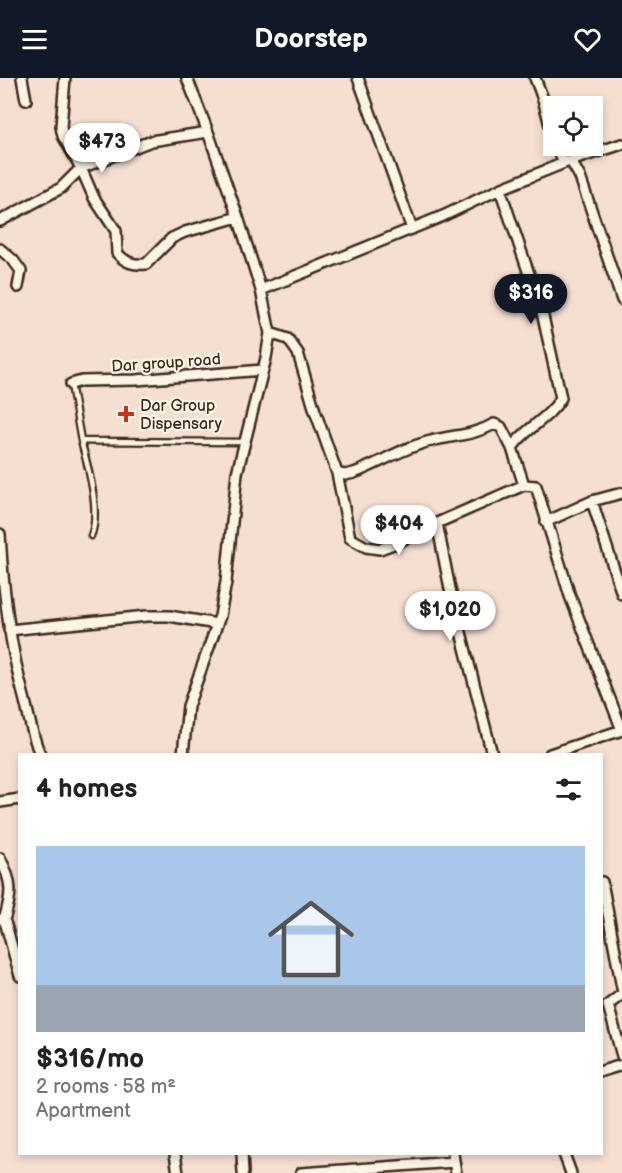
<!DOCTYPE html>
<meta charset="utf-8">
<style>
body{margin:0;font-family:"Balsamiq Sans",sans-serif;background:#f2f2f2;color:#222;height:100vh;display:flex;flex-direction:column;font-size:22px;white-space:nowrap}
*{box-sizing:border-box;margin:0}
p{font-size:20px;color:#767676}
.icon{flex:none;width:33px;height:33px;fill:none;stroke:currentColor;stroke-width:2;stroke-linecap:round;stroke-linejoin:round}
.map{position:relative;flex:1;overflow:hidden}
.details{position:absolute;left:18px;top:675px;width:585px;height:402px;display:flex;flex-direction:column;background:#fff;border-radius:0px;box-shadow:0 3px 9px #0003}
.details>*{flex:none}
.tools{position:absolute;left:543px;top:18px;display:grid;gap:12px}
.tools a{display:grid;place-items:center;width:60px;height:60px;border-radius:0px;background:#fff;box-shadow:0 3px 9px #0003;font-size:30px}
.price{position:absolute;translate:-50% -51px;padding:0 14px;border-radius:21px;background:#fff;color:#222;font-size:20px;line-height:39px;filter:drop-shadow(0 2px 3px #0008)}
.price::after{content:'';position:absolute;left:50%;top:36px;width:18px;height:14px;margin-left:-9px;background:inherit;clip-path:polygon(0 0,100% 0,50% 100%)}
.price.current{background:#111827;color:#fff}
ul{padding:0;list-style:none}
li{display:grid;align-content:center;gap:12px;height:318px;padding:0 18px}
li span{display:grid;place-items:center;height:186px;border-radius:0px;color:#555}
li>.icon{margin-inline-start:auto}
span .icon{width:108px;height:108px;fill:#fffc;stroke-width:1}
li b{font-size:26px}
h2{display:flex;justify-content:space-between;align-items:center;height:72px;padding:0 18px;font-size:26px}
header{display:flex;justify-content:space-between;align-items:center;height:78px;padding:0 18px;background:#111827;color:#fff;font-size:27px;font-weight:800}
.map>svg:first-child{display:block}
</style>
<header><svg class="icon" aria-label="menu" viewBox="0 0 24 24"><path d="M4 6h16M4 12h16M4 18h16"/></svg>Doorstep<svg class="icon" aria-label="heart" viewBox="0 0 24 24"><path d="M12 20l-8-8c-3-5 5-10 8-4 3-6 11-1 8 4z"/></svg></header>
<div class="map">
<svg width="622" height="1095" viewBox="0 0 622 1095">
<rect width="100%" height="100%" fill="#f5dfd1"/>
<filter id="ink" filterUnits="userSpaceOnUse"><feTurbulence type="fractalNoise" baseFrequency=".0167" numOctaves="2"/><feDisplacementMap in="SourceGraphic" scale="12" xChannelSelector="R" yChannelSelector="G"/><feConvolveMatrix kernelMatrix="1 2 1 2 8 2 1 2 1" color-interpolation-filters="sRGB"/></filter>
<g filter="url(#ink)">
<g fill="none" stroke-linecap="round" stroke-linejoin="round">
<g stroke="#3b2a1e" stroke-width="9">
<path id="lane" d="M71,306l10,57 163,1
M81,363c7,25 20,71 10,95"/>
</g>
<g stroke="#3b2a1e" stroke-width="14">
<path id="street" d="M22,0l4,22
M65,0l-4,49 2,9 18,32 13,30 22,33 1,22c9,10 16,12 29,11l26,-26 13,-6 53,-15
M358,0l54,151
M535,0l8,21 11,41
M556,68l8,17
M571,83l9,16 42,123
M500,111l42,123 19,86c-13,22 -37,31 -49,50
M0,143l61,-33 20,-20 70,-27 57,-9
M0,171l13,11 8,11 -3,16
M261,212l182,-74 57,-27 64,-26 58,-19
M270,255l18,6 10,14 17,58 22,62 8,2 9,-2c26,-10 50,-26 77,-32 22,-6 42,-5 63,-17l7,3 11,21 12,37
M71,306l11,-3 54,-1 127,-10
M337,395l13,65 16,9 14,2 16,-6 41,-20 87,-38 12,1 34,110 52,134
M592,423l30,93
M546,444l46,-21 30,-8
M437,445l13,66 42,165
M0,456c3,56 9,109 24,163 5,19 8,39 16,57
M9,552l138,-14h22l48,8
M183,676l5,-48 32,-90 6,-34 11,-109 29,-115 4,-25 -9,-43 -23,-73 -30,-85 -21,-54
M550,676l72,-24
M0,724l20,-3
M0,780c13,25 12,36 4,62
M602,804l20,106
M0,841l4,1 2,5 14,51
M622,916l-14,11 14,51
M602,993l20,-6
M175,1076l3,19
M242,1076l1,19
M453,1076l3,19
M564,1076l7,19
M301,1095l153,-11"/>
</g>
<use href="#lane" stroke="#fcf5e5" stroke-width="4.5"/>
<use href="#street" stroke="#fcf5e5" stroke-width="9"/>
</g>
</g>
<path fill="#c8321e" stroke="#fcf5e5" stroke-width="2" d="M123 327h6v6h6v6h-6v6h-6v-6h-6v-6h6z"/>
<g text-anchor="middle" stroke-width="4.5" stroke-linejoin="round" paint-order="stroke">
<g font-size="16" fill="#3b2a1e" stroke="#fcf5e5">
<text transform="translate(166 284) rotate(-4)" y="6">Dar group road</text>
</g>
<g font-size="16" fill="#3b2a1e" stroke="#fcf5e5" text-anchor="start">
<text x="140" y="333">Dar Group<tspan x="140" dy="18">Dispensary</tspan></text>
</g>
</g>
</svg>
<div class="tools">
<a><svg class="icon" aria-label="locate" viewBox="0 0 24 24"><circle cx="12" cy="12" r="6"/><path d="M12 2v4M12 18v4M2 12h4M18 12h4"/></svg></a>
</div>
<b class="price" style="left:102px;top:96px">$473</b>
<b class="price current" style="left:531px;top:247px">$316</b>
<b class="price" style="left:399px;top:478px">$404</b>
<b class="price" style="left:450px;top:564px">$1,020</b>
<section class="details">
<h2>4 homes<svg class="icon" aria-label="filters" viewBox="0 0 24 24"><path d="M4 7h16M4 17h16"/><circle cx="9" cy="7" r="2"/><circle cx="15" cy="17" r="2"/></svg></h2>
<ul>
<li><span style="background:linear-gradient(#a9c7e8 75%,#9aa5b1 0)"><svg class="icon" aria-label="home" viewBox="0 0 24 24"><path d="M3 11l9-7 9 7M6 9v11h12V9"/></svg></span><div><b>$316/mo</b><p>2 rooms · 58 m²</p><p>Apartment</p></div></li>
</ul>
</section>
</div>
